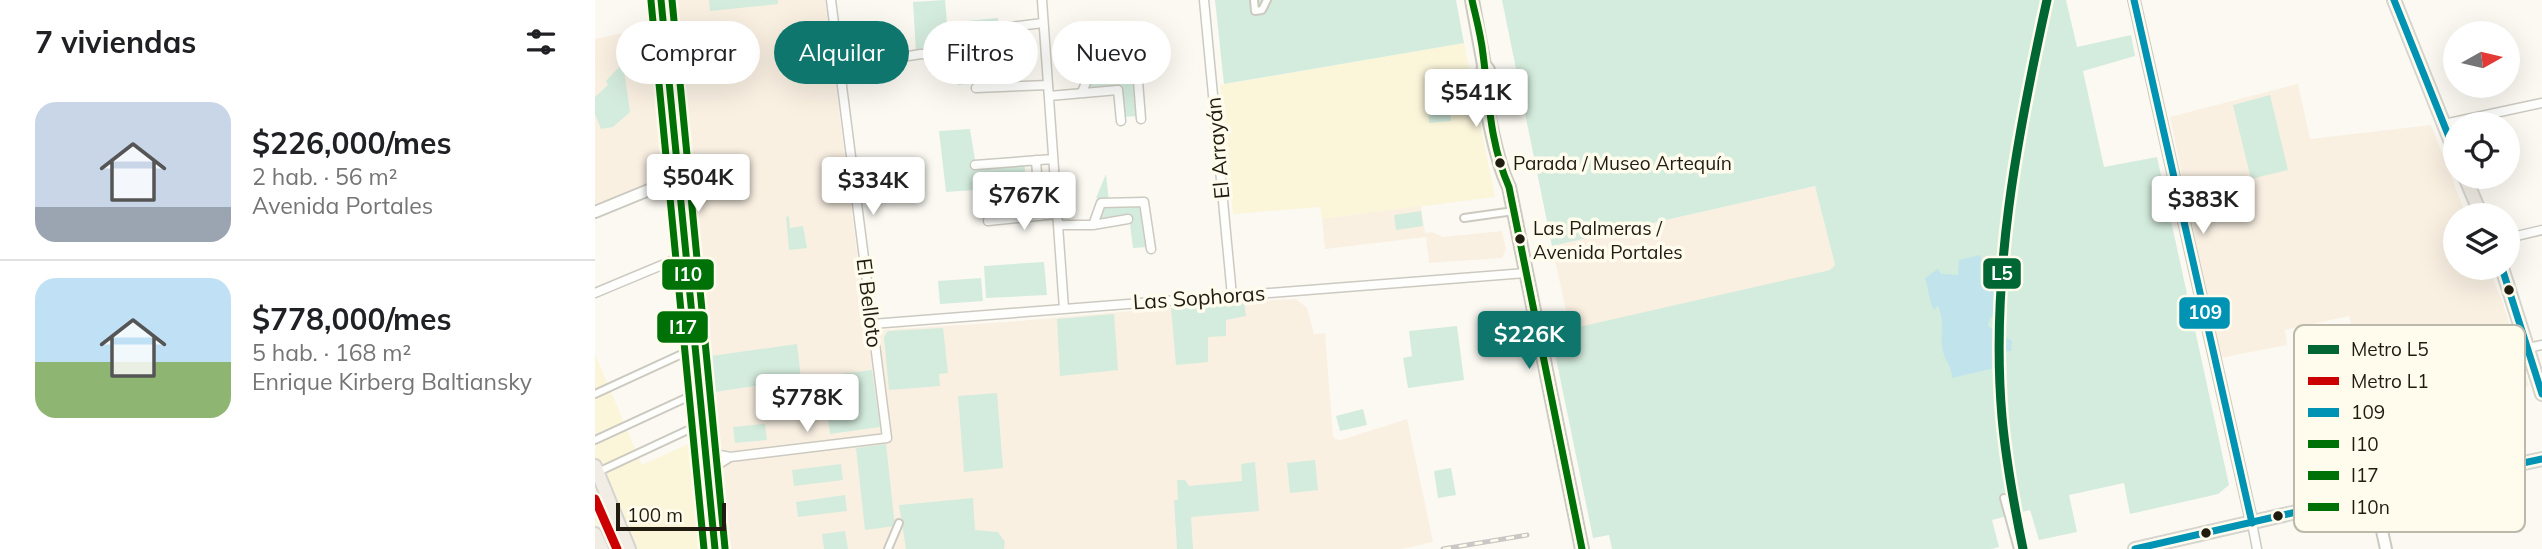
<!DOCTYPE html>
<html lang="es">
<meta charset="utf-8">
<style>
body{margin:0;font-family:Mulish,sans-serif;background:#f6f6f6;color:#202124;height:100vh;display:flex;flex-direction:column;font-size:26px;white-space:nowrap}
*{box-sizing:border-box;margin:0}
p{font-size:23px;color:#757577}
.icon{flex:none;width:38px;height:38px;fill:none;stroke:currentColor;stroke-width:2;stroke-linecap:round;stroke-linejoin:round}
.map{position:relative;flex:1;overflow:hidden}
.drawer{display:flex;flex-direction:column;background:#fff;width:595px}
.drawer>*{flex:none}
.hud{position:absolute;left:21px;top:21px;width:665px;height:63px;display:flex;gap:14px}
.needle{width:46px;rotate:82deg}
.buttons{position:absolute;left:1848px;top:21px;display:grid;gap:14px}
.buttons a{display:grid;place-items:center;width:77px;height:77px;border-radius:50%;background:#fff;box-shadow:0 7px 28px #0002;font-size:35px}
.scale{position:absolute;left:21px;bottom:18px;width:110px;box-sizing:border-box;padding-left:7px;border:4px solid #201d10;border-top:0;font-size:19px;line-height:24px;white-space:nowrap;color:#201d10;-webkit-text-stroke:5px #fffcee;paint-order:stroke}
.price{position:absolute;translate:-50% -60px;padding:0 16px;border-radius:7px;background:#fff;color:#222;font-size:23px;line-height:46px;filter:drop-shadow(0 2px 4px #0008)}
.price::after{content:'';position:absolute;left:50%;top:42px;width:21px;height:16px;margin-left:-10px;background:inherit;clip-path:polygon(0 0,100% 0,50% 100%)}
.price.current{background:#0f766e;color:#fff}
ul{padding:0;list-style:none}
li{display:flex;align-items:center;gap:21px;height:175px;padding:0 35px}
li+li{border-top:2px solid #e0e0e0}
li span{display:grid;place-items:center;flex:none;width:196px;height:140px;border-radius:21px;color:#555}
li>.icon{margin-inline-start:auto}
span .icon{width:84px;height:84px;fill:#fffc;stroke-width:1}
li b{font-size:30px}
h2{display:flex;justify-content:space-between;align-items:center;height:84px;padding:0 35px;font-size:30px}
.tag{padding:0 24px;border-radius:32px;background:#fff;box-shadow:0 7px 28px #0002;font-size:24px;line-height:63px}
.tag.current{background:#0f766e;color:#fff}
main{display:flex;flex:1;min-height:0}
.map>svg:first-child{display:block}
</style>
<main>
<section class="drawer">
<h2>7 viviendas<svg class="icon" aria-label="filters" viewBox="0 0 24 24"><path d="M4 7h16M4 17h16"/><circle cx="9" cy="7" r="2"/><circle cx="15" cy="17" r="2"/></svg></h2>
<ul>
<li><span style="background:linear-gradient(#c9d6e8 75%,#9aa5b1 0)"><svg class="icon" aria-label="home" viewBox="0 0 24 24"><path d="M3 11l9-7 9 7M6 9v11h12V9"/></svg></span><div><b>$226,000/mes</b><p>2 hab. · 56 m²</p><p>Avenida Portales</p></div></li>
<li><span style="background:linear-gradient(#bfe0f5 60%,#8fb573 0)"><svg class="icon" aria-label="home" viewBox="0 0 24 24"><path d="M3 11l9-7 9 7M6 9v11h12V9"/></svg></span><div><b>$778,000/mes</b><p>5 hab. · 168 m²</p><p>Enrique Kirberg Baltiansky</p></div></li>
</ul>
</section>
<div class="map">
<svg width="1947" height="549" viewBox="0 0 1947 549">
<rect width="100%" height="100%" fill="#fbf9f2"/>
<path fill="#fbf5da" d="M869,43l31,154 -173,22 -2,-12 -87,7 -13,-129z
M0,354l47,111 55,-25 10,109h-112z"/>
<path fill="#f9f0e2" d="M74,0h156l42,331 140,-9 226,-20 63,-3 11,9 7,26 11,-1 8,103 2,3 6,1 66,-21 26,123 -32,7h-673l-15,-107 -27,-266 -17,-3 -74,33v-167l76,-16z
M1703,84l12,55 121,-14 35,90h-11v53h33l14,32 27,86 -148,32 2,11 -28,6 -6,-27 26,-6 -9,-38 -5,1 -12,-49 -64,14 2,15 -67,13 -50,-241z
M1220,186l20,79 -5,5 -260,60 -18,-84z
M826,206l4,27 7,-1 11,5 59,-6 4,18 -4,9 -73,5 -3,-26 -101,12 -3,-30z"/>
<path fill="#d4ecdd" d="M114,0h69v4l-68,7z
M350,0l2,23 51,-5v12l-21,3 4,50 -23,2 -3,-34 -39,1 -3,-50z
M620,0h241l8,43 -240,41z
M907,0h564l11,47 54,-12 4,21 -52,15 21,96 53,-10 72,328 -11,9 -88,20 -6,-31 -55,12 8,37 -38,8 -9,-30 -38,10 7,27 -8,2h-379l-3,-14 -16,3 -43,-209h20l260,-59 5,-5 -20,-79 -263,60z
M28,63l7,49 -17,15 -12,2 -6,-15v-17l13,-12 -2,-4z
M534,65l5,5 4,46 -16,1 -3,-30h-30l6,-18z
M1675,95l18,75 -37,9 -18,-74z
M839,104l16,6 1,11 -22,2 -1,-18z
M375,129l5,31 49,-4 1,16 -23,2 -2,41 -22,2 -4,-27 -28,2 -7,-61z
M511,174l3,28 34,-4 5,49 -15,1 -4,-32 -31,3 3,-20 -5,-1z
M826,211l2,15 -27,4 -2,-15z
M194,216l1,12 13,-2 4,22 -18,2 -3,-33z
M449,262l3,33 -61,3 -2,-32z
M386,278l2,23 -43,3 -2,-23z
M649,302l2,14 -20,4v16l-18,1v25l-32,3 -5,-57z
M519,314l4,56 -58,6 -3,-57z
M862,326l7,54 -56,8 -5,-30 9,-2 -3,-25z
M348,328l5,45 -9,1 1,12 -51,4 -5,-53 4,-6z
M202,344l4,35 -86,13 -4,-36z
M277,370l8,57 -50,7 -7,-58z
M402,393l6,75 -39,4 -6,-76z
M768,409l4,16 -27,6 -4,-15z
M170,424l2,16 -32,3 -2,-16z
M291,444l9,82 -30,4 -9,-82z
M720,460l3,30 -28,3 -3,-30z
M660,462l4,49 -68,6 2,32h-16l-3,-49h4l-1,-20h8l4,6 53,-5 -1,-17z
M246,464l2,16 -49,6 -2,-16z
M856,468l5,27 -18,3 -4,-27z
M0,490l26,59h-12l-14,-32z
M250,495l2,16 -49,6 -2,-15z
M378,498l2,32 23,2 7,10 -1,7h-98l-7,-44z
M250,531l3,18h-24l-2,-15z"/>
<path fill="#c0e3ec" d="M1385,255l5,17h2l5,-9 6,-1 -3,44 3,1v8l-8,3 -2,8 24,15 -1,10 -10,1 -1,-6 -1,21 -47,11c0,-12 -7,-17 -9,-27 -4,-17 3,-26 -5,-45l-4,4c-6,-11 -5,-21 -9,-32l13,-9 3,5 17,1 1,-15z"/>
<g fill="none" stroke-linecap="round" stroke-linejoin="round">
<g stroke="#cccac0" stroke-width="10">
<path id="pedestrian" d="M659,0l1,11 7,-1 5,-10
M869,218l50,-7
M0,394l100,-46
M0,440l104,-48
M3,472l105,-49
M1409,498l14,51
M293,549l11,-26"/>
</g>
<g stroke="#cccac0" stroke-width="11">
<path id="minor" d="M447,0l22,309
M609,0l28,296
M307,57l19,-3 43,1 4,-23 75,-9
M381,88l72,-3
M487,92l11,-26 38,-3 6,5 4,51
M454,96l69,-6 3,31
M1849,124l98,-21
M441,160l4,56
M380,165l78,-6
M393,221l69,-7
M463,225h35l35,-6
M498,225l8,-22 43,-1 7,47
M1913,238l34,-8
M0,293l91,-38
M277,324l654,-51
M1933,348l14,-3
M111,442l9,12 15,3 157,-19 -56,-438
M115,477l6,-11 14,-9
M1657,523l5,26"/>
</g>
<g stroke="#cccac0" stroke-width="14">
<path id="tertiary" d="M1539,0l118,523
M0,212l83,-34
M1779,494l12,55"/>
</g>
<g stroke="#cccac0" stroke-width="16">
<path id="secondary" d="M66,0l54,549
M877,0l12,65 4,5
M889,65c-3,27 13,98 25,122l73,362"/>
</g>
<g stroke="#d5d4cf" stroke-width="16">
<path id="primary" d="M1799,0l61,152
M1870,177l16,38
M1907,268l40,126
M0,466l34,83
M1736,503c20,-13 63,-20 87,-19
M0,534l7,15
M1540,549l192,-44 36,-2 36,-9 26,-10 117,-25"/>
</g>
<use href="#pedestrian" stroke="#fefefd" stroke-width="6"/>
<use href="#minor" stroke="#fefefd" stroke-width="8"/>
<use href="#tertiary" stroke="#fefefd" stroke-width="10"/>
<use href="#secondary" stroke="#fefefd" stroke-width="12"/>
<use href="#primary" stroke="#f1ece4" stroke-width="12"/>
<g stroke="#c9c8c5" stroke-width="5">
<path id="rail" d="M848,549l84,-14"/>
</g>
<use href="#rail" stroke="#fffcee" stroke-width="2.5" stroke-dasharray="8" stroke-linecap="butt"/>
<g stroke="#fffcee" stroke-width="12">
<path id="bus-1" d="M1539,0l118,523
M1799,0l61,152
M1907,268l40,126
M1540,549l192,-44 23,-11 50,-10h25l117,-25"/>
</g>
<g stroke="#fffcee" stroke-width="12">
<path id="bus-2" d="M66,0l54,549
M877,0c4,18 9,35 11,54 6,46 7,90 26,133l73,362"/>
</g>
<g stroke="#fffcee" stroke-width="12">
<path id="bus-3" d="M56,1l53,548"/>
</g>
<g stroke="#fffcee" stroke-width="12">
<path id="bus-4" d="M77,0l53,548"/>
</g>
<use href="#bus-1" stroke="#0093b3" stroke-width="7"/>
<use href="#bus-2" stroke="#007106" stroke-width="7"/>
<use href="#bus-3" stroke="#007106" stroke-width="7"/>
<use href="#bus-4" stroke="#007106" stroke-width="7"/>
<g stroke="#fffcee" stroke-width="14">
<path id="metro-1" d="M1428,549c-9,-44 -17,-87 -21,-132 -12,-139 15,-281 45,-417"/>
</g>
<g stroke="#fffcee" stroke-width="14">
<path id="metro-2" d="M0,499l22,50"/>
</g>
<use href="#metro-1" stroke="#063" stroke-width="9"/>
<use href="#metro-2" stroke="#c00" stroke-width="9"/>
</g>
<g fill="#201d10" stroke="#fffcee" stroke-width="2.5">
<circle cx="905" cy="163" r="6"/>
<circle cx="925" cy="239" r="6"/>
<circle cx="1914" cy="290" r="6"/>
<circle cx="1683" cy="516" r="6"/>
<circle cx="1611" cy="533" r="6"/>
</g>
<g text-anchor="middle" stroke-width="7" stroke-linejoin="round" paint-order="stroke">
<g font-size="19" fill="#201d10" stroke="#fffcee" text-anchor="start">
<text x="918" y="170">Parada / Museo Artequín</text>
<text x="938" y="235">Las Palmeras /<tspan x="938" dy="24">Avenida Portales</tspan></text>
</g>
<g font-size="21" fill="#201d10" stroke="#fffcee">
<text transform="translate(623 148) rotate(-95)" y="7">El Arrayán</text>
<text transform="translate(604 298) rotate(-4)" y="7">Las Sophoras</text>
<text transform="translate(274 303) rotate(83)" y="7">El Belloto</text>
</g>
</g>
<rect x="1699" y="325" width="231" height="207" rx="10" fill="#fffcee" stroke="#bcb9ab" stroke-width="2"/>
<rect x="1713" y="345" width="31" height="9" fill="#063"/>
<rect x="1713" y="377" width="31" height="8" fill="#c00"/>
<rect x="1713" y="408" width="31" height="9" fill="#0093b3"/>
<rect x="1713" y="440" width="31" height="8" fill="#007106"/>
<rect x="1713" y="471" width="31" height="9" fill="#007106"/>
<rect x="1713" y="503" width="31" height="8" fill="#007106"/>
<g font-size="19" fill="#201d10">
<text x="1756" y="356">Metro L5</text>
<text x="1756" y="388">Metro L1</text>
<text x="1756" y="419">109</text>
<text x="1756" y="451">I10</text>
<text x="1756" y="482">I17</text>
<text x="1756" y="514">I10n</text>
</g>
<g stroke="#fffcee" stroke-width="2.5">
<rect x="1387" y="257" width="40" height="33" rx="7" fill="#063"/>
<rect x="66" y="258" width="54" height="33" rx="7" fill="#007106"/>
<rect x="1583" y="296" width="53" height="34" rx="7" fill="#0093b3"/>
<rect x="61" y="310" width="53" height="34" rx="7" fill="#007106"/>
</g>
<g font-size="19" text-anchor="middle" font-weight="bold" fill="#fff">
<text x="1407" y="280">L5</text>
<text x="93" y="281">I10</text>
<text x="1610" y="319">109</text>
<text x="88" y="334">I17</text>
</g>
</svg>
<div class="buttons">
<a><svg class="needle" viewBox="-14 -14 28 28"><path d="M0-13l5 13h-10z" fill="#e53935"/><path d="M0 13l5-13h-10z" fill="#757577"/></svg></a>
<a><svg class="icon" aria-label="locate" viewBox="0 0 24 24"><circle cx="12" cy="12" r="6"/><path d="M12 2v4M12 18v4M2 12h4M18 12h4"/></svg></a>
<a><svg class="icon" aria-label="layers" viewBox="0 0 24 24"><path d="M12 4l9 5-9 5-9-5zM3 14l9 5 9-5"/></svg></a>
</div>
<div class="scale">100 m</div>
<b class="price" style="left:881px;top:129px">$541K</b>
<b class="price" style="left:103px;top:214px">$504K</b>
<b class="price" style="left:278px;top:217px">$334K</b>
<b class="price" style="left:429px;top:232px">$767K</b>
<b class="price" style="left:1608px;top:236px">$383K</b>
<b class="price current" style="left:934px;top:371px">$226K</b>
<b class="price" style="left:212px;top:434px">$778K</b>
<div class="hud">
<a class="tag">Comprar</a>
<a class="tag current">Alquilar</a>
<a class="tag">Filtros</a>
<a class="tag">Nuevo</a>
</div>
</div>
</main>
